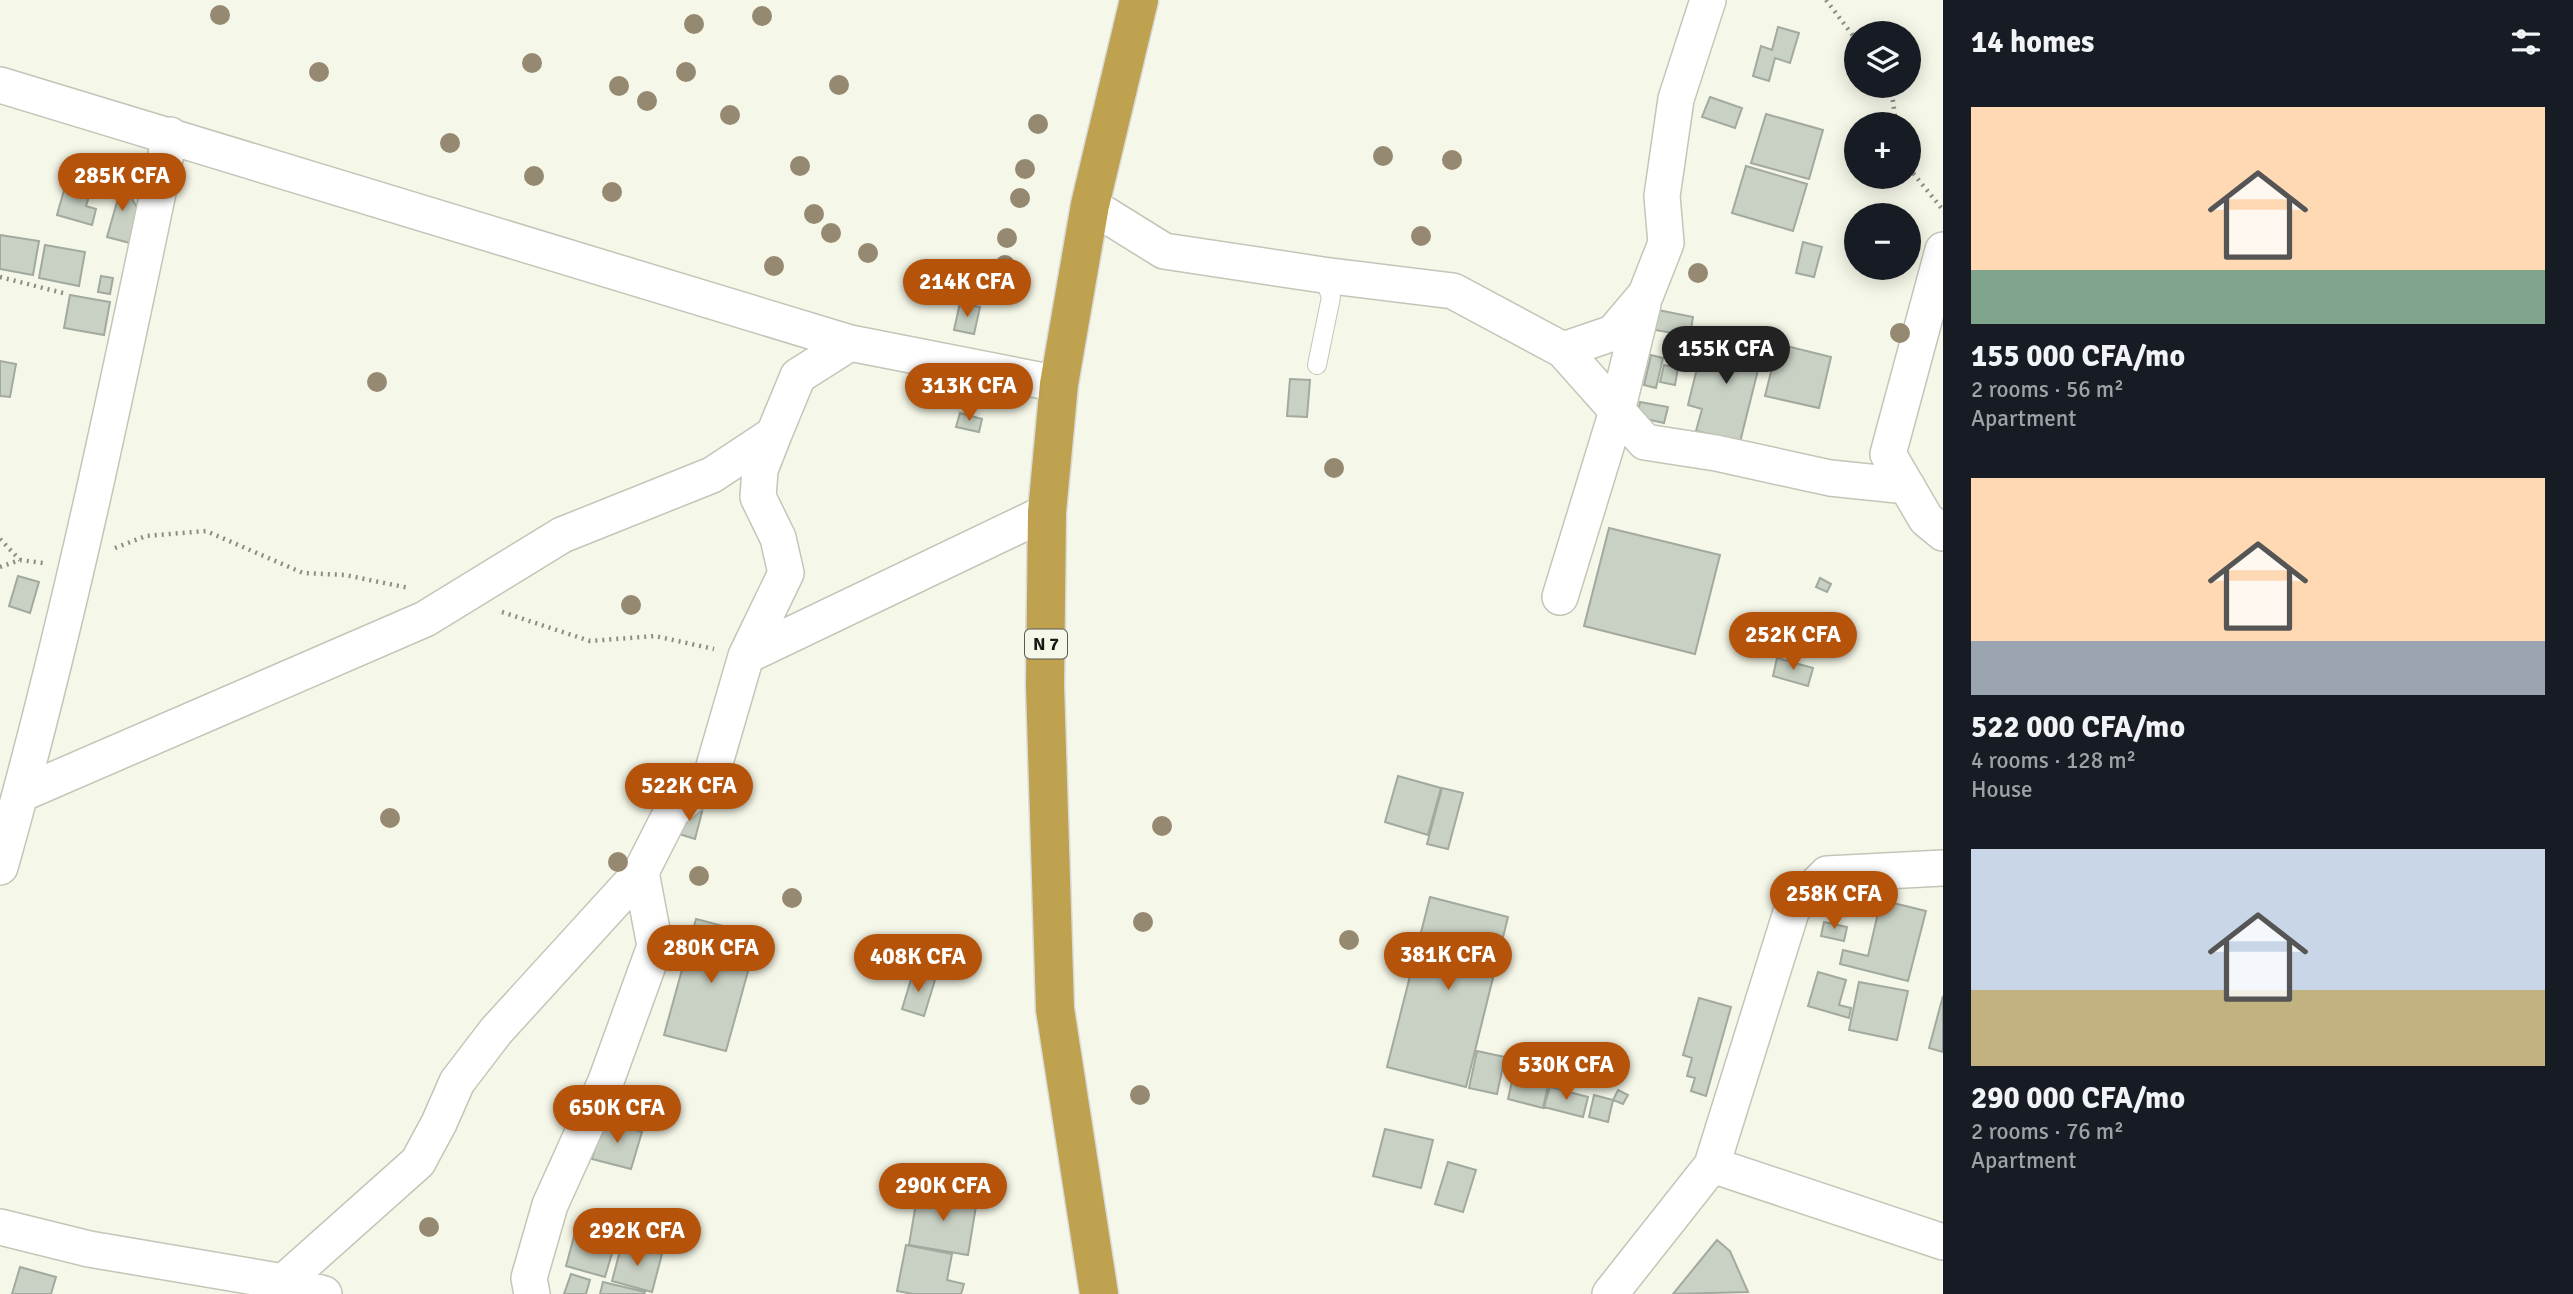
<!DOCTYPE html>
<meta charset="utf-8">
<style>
body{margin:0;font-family:Signika,sans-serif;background:#242831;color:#f1f3f6;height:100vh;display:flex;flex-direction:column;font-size:26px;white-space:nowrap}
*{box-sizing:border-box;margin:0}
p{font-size:23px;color:#9ea1a6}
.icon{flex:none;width:38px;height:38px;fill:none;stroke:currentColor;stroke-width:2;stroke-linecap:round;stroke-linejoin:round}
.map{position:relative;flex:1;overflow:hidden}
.drawer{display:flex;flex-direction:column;background:#171b24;width:630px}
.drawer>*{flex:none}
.tools{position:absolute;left:1844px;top:21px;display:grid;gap:14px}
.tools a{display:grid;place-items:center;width:77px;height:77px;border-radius:50%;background:#171b24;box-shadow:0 4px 18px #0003;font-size:35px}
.price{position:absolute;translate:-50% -60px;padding:0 16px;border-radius:24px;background:#b45309;color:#fff;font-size:23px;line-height:46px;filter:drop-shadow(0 2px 4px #0008)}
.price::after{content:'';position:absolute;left:50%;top:42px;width:21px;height:16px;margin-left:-10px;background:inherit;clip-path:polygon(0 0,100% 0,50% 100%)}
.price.current{background:#222;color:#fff}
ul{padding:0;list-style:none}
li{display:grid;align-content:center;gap:14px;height:371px;padding:0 28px}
li span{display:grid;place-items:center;height:217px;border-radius:0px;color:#555}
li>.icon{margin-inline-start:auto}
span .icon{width:126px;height:126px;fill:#fffc;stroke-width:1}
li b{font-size:30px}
h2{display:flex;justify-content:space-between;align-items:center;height:84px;padding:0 28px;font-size:30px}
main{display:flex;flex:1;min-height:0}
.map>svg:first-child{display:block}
</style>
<main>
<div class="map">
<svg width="1943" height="1294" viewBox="0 0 1943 1294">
<rect width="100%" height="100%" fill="#f5f7e8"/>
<path fill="#c9d1c4" stroke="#a2a99e" stroke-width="2" d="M1778,27l21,6 -9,30 -15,-5 -6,23 -16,-5 8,-30 11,4z
M1710,97l32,11 -7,20 -33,-11z
M1766,114l57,16 -14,49 -58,-16z
M1746,166l61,18 -14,47 -61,-18z
M104,179l21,7 15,27 -10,30 -23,-6 12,-42 -18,-5z
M66,183l25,7 -5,16 10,3 -4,16 -35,-10z
M0,235l39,6 -6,34 -33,-6z
M1803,242l19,5 -8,30 -18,-4z
M45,245l40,7 -6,34 -40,-8z
M101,276l12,2 -3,16 -12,-2z
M70,295l40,7 -6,33 -40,-7z
M960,303l20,4 -6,27 -20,-4z
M1658,310l35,7 -3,19 -35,-6z
M1724,332l41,10 -25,100 -44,-11 6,-22 -14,-4 14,-57 17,4z
M1778,344l53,13 -12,51 -54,-12z
M1651,355l12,3 -7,30 -12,-3z
M0,361l16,3 -6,33 -10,-1z
M1664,365l14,3 -3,17 -15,-3z
M1290,379l20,1 -3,37 -20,-1z
M1640,402l28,5 -4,16 -27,-6z
M960,413l22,6 -3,13 -23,-5z
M1609,528l111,27 -25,99 -111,-28z
M18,576l21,6 -9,31 -21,-7z
M1820,578l11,6 -4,8 -11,-5z
M1777,658l36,10 -5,18 -35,-10z
M1398,776l43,12 -13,47 -43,-13z
M1442,788l21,5 -15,56 -21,-5z
M684,807l18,5 -7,27 -19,-6z
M1430,897l78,20 -42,170 -79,-20z
M1881,900l45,11 -18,70 -68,-17 3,-14 25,6z
M696,919l62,16 -32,116 -62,-16z
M1824,922l23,5 -3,14 -23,-5z
M1818,972l28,8 -7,25 12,3 -2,10 -41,-12z
M913,973l22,7 -11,36 -22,-7z
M1859,982l49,9 -11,49 -48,-10z
M1943,996v56l-14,-4z
M1699,998l32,9 -25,89 -15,-5 4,-13 -8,-2 5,-18 -9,-3z
M1477,1051l28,6 -8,37 -28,-6z
M1513,1077l35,8 -5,23 -35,-9z
M1550,1087l38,10 -5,20 -39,-10z
M1618,1090l10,5 -5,9 -10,-4z
M1594,1095l19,5 -5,22 -19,-5z
M602,1121l40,11 -11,37 -39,-10z
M1385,1129l48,11 -12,48 -48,-12z
M1448,1162l28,8 -13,42 -28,-8z
M918,1191l59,9 -9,55 -59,-10z
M576,1229l40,11 -11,37 -39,-11z
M1717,1240l13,11 18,41 -75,2z
M622,1243l40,11 -10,38 -40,-11z
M906,1245l46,9 -5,26 17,4 -3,10h-48l-16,-3z
M20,1267l36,10 -5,17h-39z
M571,1274l19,6 -4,14h-22z
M603,1282l42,10 -1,2h-44z"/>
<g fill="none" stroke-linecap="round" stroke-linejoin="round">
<g stroke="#c4c5b8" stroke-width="20">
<path id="lane" d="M1317,365l14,-68 -8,-22"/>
</g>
<g stroke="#c4c5b8" stroke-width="38">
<path id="street" d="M0,85l850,258 209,41
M1090,205l74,46 159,24 130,16 110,59 82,92 71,11 114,25 77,8
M1943,250l-55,204 38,65 17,14
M1563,350l50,-17 33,-39 20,-51 -4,-47 14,-97 32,-99
M1560,597l57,-186 26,-107
M746,656l301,-144
M21,794l404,-175 137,-84 150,-60 62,-41 24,-58 52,-33
M0,867c68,-240 119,-487 170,-732
M1943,868l-116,6 -35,35 -80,256 231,77
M0,1227l89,22 195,33 40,12
M270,1294l148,-132 21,-39 18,-41 39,-51 145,-159 31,-61 38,-31 36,-124 40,-83 -8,-35 -20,-41 2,-27 14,-36
M532,1294l-3,-16 21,-73 56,-124 49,-135 -14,-74
M1610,1294l102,-129"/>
</g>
<g stroke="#dadad9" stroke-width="41">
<path id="highway" d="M1099,1294l-44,-285 -10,-324 2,-173 12,-128 31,-179 49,-205"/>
</g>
<path stroke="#8c8d84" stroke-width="4.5" stroke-dasharray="2 5" stroke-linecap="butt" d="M1826,0l31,41
M1891,86l5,38
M1909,168l34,42
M0,277l63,16
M0,539l20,21
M115,548l31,-12 60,-5 97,42 42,2 64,13
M0,567l20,-7 23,3
M502,612l88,29 65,-5 59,13"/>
<use href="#lane" stroke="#fff" stroke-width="18"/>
<use href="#street" stroke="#fff" stroke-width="35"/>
<use href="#highway" stroke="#bfa250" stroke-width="38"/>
</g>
<g fill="#968971">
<circle cx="220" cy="15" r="10"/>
<circle cx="762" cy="16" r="10"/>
<circle cx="694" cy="24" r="10"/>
<circle cx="532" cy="63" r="10"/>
<circle cx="319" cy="72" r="10"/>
<circle cx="686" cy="72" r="10"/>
<circle cx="839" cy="85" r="10"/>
<circle cx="619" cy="86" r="10"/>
<circle cx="647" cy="101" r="10"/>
<circle cx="730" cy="115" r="10"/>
<circle cx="1038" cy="124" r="10"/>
<circle cx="450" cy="143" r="10"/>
<circle cx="1383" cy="156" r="10"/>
<circle cx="1452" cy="160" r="10"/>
<circle cx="800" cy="166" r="10"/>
<circle cx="1025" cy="169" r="10"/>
<circle cx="534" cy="176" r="10"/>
<circle cx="612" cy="192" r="10"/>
<circle cx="1020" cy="198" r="10"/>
<circle cx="814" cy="214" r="10"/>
<circle cx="831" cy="233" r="10"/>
<circle cx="1421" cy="236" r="10"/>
<circle cx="1007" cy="238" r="10"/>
<circle cx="868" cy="253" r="10"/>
<circle cx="1005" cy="265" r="10"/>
<circle cx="774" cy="266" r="10"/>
<circle cx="1698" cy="273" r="10"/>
<circle cx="1001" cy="287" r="10"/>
<circle cx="1900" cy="333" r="10"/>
<circle cx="377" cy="382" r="10"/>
<circle cx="1334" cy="468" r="10"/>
<circle cx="631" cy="605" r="10"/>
<circle cx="390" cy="818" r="10"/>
<circle cx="1162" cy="826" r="10"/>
<circle cx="618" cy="862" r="10"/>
<circle cx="699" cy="876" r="10"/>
<circle cx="792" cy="898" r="10"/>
<circle cx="1143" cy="922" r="10"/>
<circle cx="1349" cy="940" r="10"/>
<circle cx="1140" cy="1095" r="10"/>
<circle cx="429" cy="1227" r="10"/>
</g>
<g text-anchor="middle" stroke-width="5" stroke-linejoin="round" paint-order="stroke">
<rect fill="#f5f7e8" stroke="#5a5b54" stroke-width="2" x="1025" y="629.5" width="42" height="29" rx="5"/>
<g font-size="18" font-weight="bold" fill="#181814">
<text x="1046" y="650">N 7</text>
</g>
</g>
</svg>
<div class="tools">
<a><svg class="icon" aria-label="layers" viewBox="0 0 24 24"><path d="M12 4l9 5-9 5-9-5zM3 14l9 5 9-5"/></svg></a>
<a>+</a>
<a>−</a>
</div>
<b class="price" style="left:122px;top:213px">285K CFA</b>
<b class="price" style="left:967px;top:319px">214K CFA</b>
<b class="price current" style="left:1726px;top:386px">155K CFA</b>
<b class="price" style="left:969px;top:423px">313K CFA</b>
<b class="price" style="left:1793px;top:672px">252K CFA</b>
<b class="price" style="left:689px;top:823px">522K CFA</b>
<b class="price" style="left:1834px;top:931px">258K CFA</b>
<b class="price" style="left:711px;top:985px">280K CFA</b>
<b class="price" style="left:1448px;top:992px">381K CFA</b>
<b class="price" style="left:918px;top:994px">408K CFA</b>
<b class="price" style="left:1566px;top:1102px">530K CFA</b>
<b class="price" style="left:617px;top:1145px">650K CFA</b>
<b class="price" style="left:943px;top:1223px">290K CFA</b>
<b class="price" style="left:637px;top:1268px">292K CFA</b>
</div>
<section class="drawer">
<h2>14 homes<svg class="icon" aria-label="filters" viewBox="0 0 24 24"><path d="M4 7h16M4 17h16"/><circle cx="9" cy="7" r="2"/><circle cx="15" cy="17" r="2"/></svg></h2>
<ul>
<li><span style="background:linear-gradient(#ffd9b3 75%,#7fa58c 0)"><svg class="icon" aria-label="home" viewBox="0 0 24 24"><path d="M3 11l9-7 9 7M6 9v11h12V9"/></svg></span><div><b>155 000 CFA/mo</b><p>2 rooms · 56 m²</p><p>Apartment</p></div></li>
<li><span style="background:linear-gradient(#ffd9b3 75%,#9aa5b1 0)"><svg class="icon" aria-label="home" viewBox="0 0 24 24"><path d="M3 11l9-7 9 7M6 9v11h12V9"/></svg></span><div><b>522 000 CFA/mo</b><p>4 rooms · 128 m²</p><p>House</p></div></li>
<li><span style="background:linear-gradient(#c9d6e8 65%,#c2b280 0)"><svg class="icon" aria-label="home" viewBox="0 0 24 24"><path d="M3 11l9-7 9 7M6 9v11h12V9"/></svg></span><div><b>290 000 CFA/mo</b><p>2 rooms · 76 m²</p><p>Apartment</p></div></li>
</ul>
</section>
</main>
